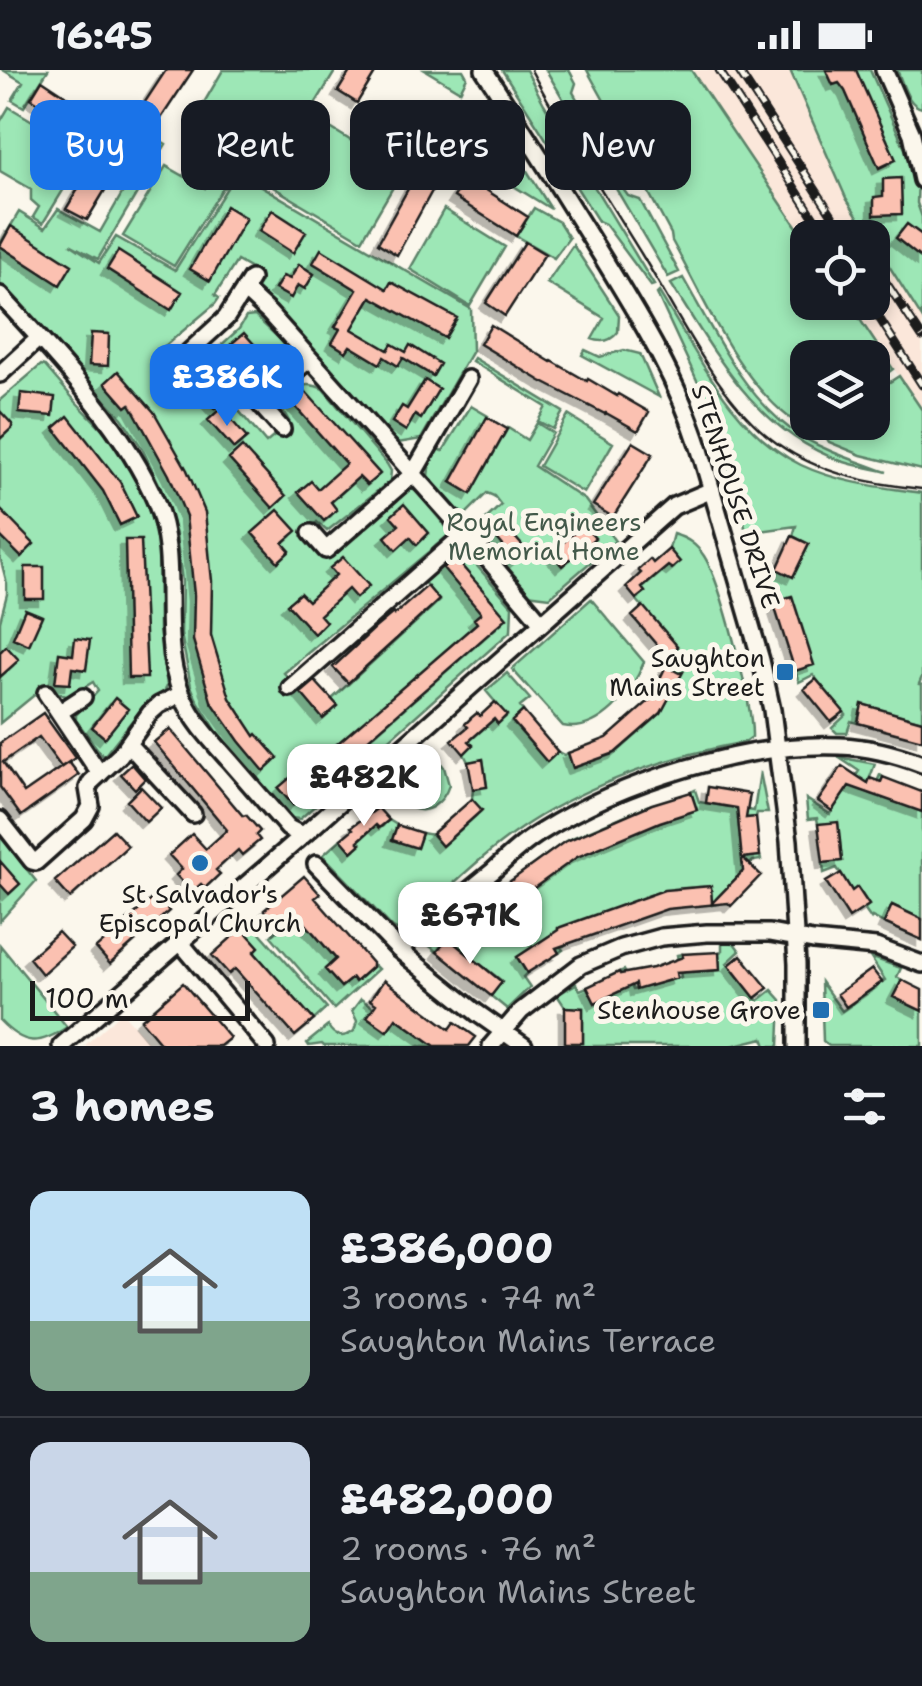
<!DOCTYPE html>
<meta charset="utf-8">
<style>
body{margin:0;font-family:"Shantell Sans",sans-serif;background:#242831;color:#f1f3f6;height:100vh;display:flex;flex-direction:column;font-size:38px;white-space:nowrap}
*{box-sizing:border-box;margin:0}
p{font-size:32px;color:#9ea1a6}
.icon{flex:none;width:55px;height:55px;fill:none;stroke:currentColor;stroke-width:2;stroke-linecap:round;stroke-linejoin:round}
.map{position:relative;height:976px;overflow:hidden}
.details{display:flex;flex-direction:column;background:#171b24;flex:1}
.details>*{flex:none}
.guide{position:absolute;left:30px;top:30px;width:862px;height:90px;display:flex;gap:20px}
.buttons{position:absolute;left:790px;top:150px;display:grid;gap:20px}
.buttons a{display:grid;place-items:center;width:100px;height:100px;border-radius:20px;background:#171b24;box-shadow:0 5px 15px #0003;font-size:50px}
.scale{position:absolute;left:30px;bottom:25px;width:220px;box-sizing:border-box;padding-left:10px;border:5px solid #1c1c1c;border-top:0;font-size:28px;line-height:35px;white-space:nowrap;color:#1c1c1c;-webkit-text-stroke:8px #fbf7ec;paint-order:stroke}
.price{position:absolute;translate:-50% -85px;padding:0 22px;border-radius:20px;background:#fff;color:#222;font-size:32px;line-height:65px;filter:drop-shadow(0 2px 5px #0008)}
.price::after{content:'';position:absolute;left:50%;top:60px;width:30px;height:22px;margin-left:-15px;background:inherit;clip-path:polygon(0 0,100% 0,50% 100%)}
.price.selected{background:#1a73e8;color:#fff}
ul{padding:0;list-style:none}
li{display:flex;align-items:center;gap:30px;height:250px;padding:0 30px}
li+li{border-top:2px solid #363941}
li span{display:grid;place-items:center;flex:none;width:280px;height:200px;border-radius:20px;color:#555}
li>.icon{margin-inline-start:auto}
span .icon{width:120px;height:120px;fill:#fffc;stroke-width:1}
li b{font-size:42px}
h2{display:flex;justify-content:space-between;align-items:center;height:120px;padding:0 30px;font-size:42px}
.chip{padding:0 35px;border-radius:20px;background:#171b24;box-shadow:0 5px 15px #0003;font-size:35px;line-height:90px}
.chip.selected{background:#1a73e8;color:#fff}
.status{display:flex;justify-content:space-between;align-items:center;height:70px;padding:0 50px;background:#171b24;direction:ltr}
.status svg{height:28px;fill:currentColor}
.map>svg:first-child{display:block}
</style>
<div class="status"><b>16:45</b><svg viewBox="0 0 49 12"><path d="M0 12V9h3v3zM5 12V6h3v6zM10 12V3h3v9zM15 12V0h3v12zM26 1h20v11H26zM47 4h2v5h-2z"/></svg></div>
<div class="map">
<svg width="922" height="976" viewBox="0 0 922 976">
<defs>
<filter id="shadow"><feDropShadow dx="-6" dy="6" stdDeviation="0" flood-color="#0004"/></filter>
</defs>
<rect width="100%" height="100%" fill="#fbf7ec"/>
<filter id="ink" filterUnits="userSpaceOnUse"><feTurbulence type="fractalNoise" baseFrequency=".01" numOctaves="2"/><feDisplacementMap in="SourceGraphic" scale="20" xChannelSelector="R" yChannelSelector="G"/><feConvolveMatrix kernelMatrix="1 2 1 2 8 2 1 2 1" color-interpolation-filters="sRGB"/></filter>
<g filter="url(#ink)">
<path fill="#fbe7da" d="M691,0h99l56,128 26,39 -64,1 -1,4z
M872,169l50,79v92l-73,-107 23,-1z
M122,942l30,34h-68z"/>
<path fill="#9de7b6" stroke="#5c8269" stroke-width="2.5" d="M3,0h45l-24,37 -12,-7 11,-18z
M223,0h113l-71,116 -44,-25 9,-18 -38,-20z
M425,0h38l4,7 -7,14z
M502,0h24l18,34 110,181 -3,1 -46,-62 -7,-3z
M546,0h23l7,13 -3,9 32,57 7,2 15,29 -4,9 5,7 12,4 39,72 -11,5z
M587,0h104l116,172 1,60 41,1 44,66 -20,15 -1,-26h-64v64l17,1 -11,10c-67,-31 -107,-129 -142,-192l-1,-7 -22,-41 3,-6z
M790,0h36l7,15 8,-3 -5,-12h34l48,108 -1,25 5,14v101l-76,-120z
M897,0h25v38c-15,-3 -19,-25 -25,-38z
M9,37l77,46 -43,70 -10,-6 6,-10 -8,-7v-11l-31,-18v-49z
M118,45l48,29 -68,115 -28,-15 29,19 17,-26 59,33 62,-98 234,137 1,42 -51,88 -23,4 -141,-150 -2,-6 5,-13 -23,-13 -22,34 4,3 -4,6 -56,47 25,28 55,-50 7,-12 9,-1 30,28 4,11 -55,50 32,38 24,-20 -7,-12c2,-22 20,-32 40,-22l64,75 4,7 -1,10 -63,50 -10,-9 -10,10 20,25 71,-63 14,-5 5,3 34,41 -167,140 39,45 14,-12 -5,-7 107,-98 -19,-24 42,-28 50,57 -1,25 -211,188 -10,-1 -74,-88 -20,-32 -5,-12 -10,-52 1,-53 -6,-47 -17,-50 -17,-36 -20,-30 -122,-132v-42l19,-32 26,16 13,-19 42,23 40,-70 -37,-21z
M314,48l88,54 -40,68 -89,-53z
M491,72h18l42,67 -73,-45z
M219,94l14,8 -59,94 -51,-30 43,-70 39,22z
M534,138l25,14 10,16 -15,20 -38,-22z
M444,139l61,38 -35,59 -60,-37z
M573,175l46,70 -1,17c-7,9 -16,11 -26,7l12,-21 -57,-35z
M683,208c30,52 57,112 106,150 26,20 67,33 98,44 -15,-4 -31,-6 -46,-11 -86,-31 -124,-105 -170,-177z
M659,222c38,61 74,140 142,173 38,18 80,22 121,28v184l-3,7 3,1v36l-59,-16 -6,18 -6,-2 -4,12h-10l-5,-5 14,-13 -33,-40 -14,7 -4,-11 18,-6 -22,-69 -18,6 -5,-16 9,-17 16,7 16,-32 -16,-8 3,-10 -50,7 -4,-22 3,-7 -9,-9 -11,-43 -18,-50 -50,-108z
M585,280l15,7 24,-7 16,4 19,43 -77,-42z
M474,288l89,54 -10,17 -15,-8 8,-14 -74,-46z
M41,295l4,1 32,37 32,33 23,35 12,25 14,44 1,90 8,55 -2,6 -19,12 -42,53 -2,-1 -26,-35v-5l22,-24 -5,-9 -25,15 -12,-5 -7,-9 -49,40v-102l7,-27v-10l-7,-27v-157z
M899,306l23,34v60l-61,-15 -32,-13 -3,-5 10,-14 36,-1 1,-29z
M471,336l17,10 -37,66 20,12 37,-66 19,12 10,-17 16,10 -19,33 51,34 30,41 -65,56 -23,-3 -54,-63 28,-26 -7,-9 -7,-3 -24,24 -35,-41 3,-22 6,-5 6,2z
M568,345l45,28 -29,50 -45,-27z
M673,464c14,4 23,10 31,22 17,26 49,150 48,181l-7,5c-73,13 -154,41 -216,81 -45,29 -84,69 -124,105l-8,2 -4,-2 -70,-73 18,-16 12,12 8,-7 -3,-3 18,-16 4,3 9,-8 8,5 -4,15 24,8 5,-15 10,2 10,11 39,-35 -9,-12 1,-10 14,-3 -4,-26 -15,2 -4,-8 5,-13 25,-22 4,4 9,-7 -21,-25 21,-18 23,26 -10,8 3,4 -11,11 35,39 11,-9 6,3 4,-2 6,15 42,-15 45,-40 20,-38 -15,-9 3,-6 -2,-3 10,-10 -41,-48 9,-7 -3,-4 26,-22 12,-4 -11,-13z
M591,529l53,63c-11,29 -45,72 -81,64l-51,-57z
M425,674l19,23 5,18c-5,16 -22,33 -40,21 -9,-6 -17,-18 -25,-26z
M838,687l37,7 -10,27 7,3 8,-19 3,2 -6,17 45,18v107l-30,-14 -8,18 -12,-6 -1,2 -7,-10 5,-4 -11,-17 -6,3 -15,-23 -13,5 -1,-10 19,-2 -4,-38 -20,1 -1,-6 -9,1 -2,-20 24,15 29,-43z
M760,702l8,41h-11l-1,4 -18,2 4,38 18,-1 1,4 -8,1 -3,3 -33,34v6l-5,1 -2,-19 -37,3 -4,19 -111,21 6,17 -3,1 2,3 -4,3 -11,-16 -31,20 10,16 -4,4 7,10 -23,22 -16,-13 11,-15 -54,-42 -11,13 -11,-9 24,-21 7,4 6,-5 13,14 16,-39 5,-5 70,-51 80,-34 6,-2 6,18 37,-12 -5,-18 4,-2 4,12 55,9z
M0,766l36,45 -36,40z
M297,844l39,45 -11,10 16,18 11,-9 4,3 18,-16 4,4 -44,40 -63,-73z
M248,849l79,89 -13,12 -60,-68 4,-5 -18,-21z
M722,872l12,1 6,8 -13,12 31,38 14,-11 9,10 -2,46h-13l-3,-8 -32,8h-166v-3h18v-35l-18,-1 -8,-12 19,-11 4,6 7,-3 39,1 -7,-16 5,-2 9,20 48,-13 -4,-22 5,-1 2,18 35,-2v-18l3,-1z
M0,875l67,82c-28,19 -43,19 -67,-6z
M870,887l31,11 -4,9 5,3 -8,17 28,14v35h-93l-6,-5 -2,-59 21,29 43,-31z
M361,929l13,9 -7,9 19,14 10,-13 39,28h-111l-2,-2 -13,2 -2,-3 21,-17c6,11 16,13 26,5l3,-10 -5,-10z"/>
<path fill="#fbc1b1" stroke="#1c1c1c" stroke-width="2.5" filter="url(#shadow)" d="M166,0h27l-39,59 -19,-12z
M351,0h26l-20,33 -19,-12z
M826,0h30l40,90 -17,8 -34,-77 -6,-8 -6,2z
M42,10l62,41 -11,18 -62,-41z
M368,40l66,37 -11,18 -66,-35z
M104,76l21,11 -38,63 -21,-11z
M466,107l62,40 -12,19 -62,-39z
M901,108l1,36 -28,1v-18l9,-1v-17z
M413,110l19,11 -35,64 -19,-12z
M226,136l20,12 -36,63 -20,-12z
M272,140l34,22 -13,21 -34,-22z
M907,154l15,11v24l-26,-21z
M11,156l61,39 -12,20 -60,-39z
M525,172l20,12 -40,62 -19,-13z
M321,179l66,40 4,-7 66,36 -12,20 -74,-41 -19,32 36,21 4,-6 14,8 4,-7 30,19 -7,12 -30,-18 -5,8 -14,-9 -4,7 -30,-18 -4,6 -14,-9 8,-14 -5,-2 22,-37 -44,-27z
M118,181l64,41 -11,18 -64,-41z
M299,194l15,10 -9,15 -7,-4 -7,13 -16,-9 8,-13 7,3z
M491,255l60,37 1,-1 35,20 1,-2 29,17 1,-2 31,18 -11,19 -32,-18 -1,1 -64,-33 -61,-37z
M91,263l18,1 -1,32 -19,-1z
M244,263l26,29 -13,11 -7,-8 -29,26 7,7 -13,11 -26,-29 13,-11 7,8 29,-26 -7,-7z
M118,301l36,41 33,58 18,42 7,69 -1,54 19,63 25,38 2,-2 21,24 -14,13 -25,-30 -28,-40 -18,-61 1,-45 -8,-79 -17,-41 -39,-71 -4,3 -21,-24z
M425,310l14,9 -18,30 -6,-4 -9,16 -14,-9 10,-16 5,3z
M306,322l74,82 -13,11 -8,-8 -28,25 6,8 -13,11 -26,-29 13,-11 7,8 28,-25 -53,-60z
M21,323l34,4 -2,19 -34,-3z
M221,338l26,30 -13,11 -26,-29z
M0,341l12,13v4l-12,11z
M68,346l52,66 17,35 -17,8 -17,-34 -49,-63z
M487,347l20,12 -36,65 -20,-12z
M633,372l20,12 -40,63 -20,-12z
M242,377l44,49 -13,12 -44,-49z
M404,434l25,29 -12,12 -7,-8 -14,13 -11,-13 14,-12 -8,-9z
M0,439l34,35 -13,13 -21,-21z
M278,440l19,21 -14,12 7,8 -12,11 -26,-29z
M500,450l27,31 -11,10 -27,-32z
M583,455l12,13 -33,28 -11,-13z
M792,466l17,8 -16,33 -16,-8z
M125,470h16l6,138h-19z
M669,479l11,13 -8,7 -4,-3 -26,22 3,4 -9,7 -10,-12 15,-14 -3,-3 12,-11 3,4z
M343,487l26,29 -13,12 -8,-9 -28,26 6,7 -12,12 -27,-30 13,-11 8,8 28,-26 -6,-7z
M455,488l52,60 -214,187 -15,-17 42,-36 3,4 154,-133 -3,-4 7,-6 -38,-45z
M25,497h19v32h-19z
M427,516l12,14 -91,83 -15,-16 42,-39 18,-15 1,2z
M792,526l22,69 -19,6 -22,-69z
M643,536l35,41 -11,10 -35,-41z
M25,539l17,7 -13,29 -16,-7z
M75,568l15,2 -4,30 -14,-2 -2,16 -15,-1 4,-30 14,2z
M6,576l13,14 -19,17v-25z
M666,596l13,7 4,-1 -22,41 -46,40 -42,15 -5,-15 39,-15 51,-45 -4,-2z
M816,609l28,33 -13,10 -27,-33z
M315,611l23,25 -15,13 -22,-26z
M115,628l13,11 -23,29 -13,-11z
M495,632l12,13 -9,9 -4,-5 -25,22 4,4 -9,9 -12,-14 16,-13 -3,-3 6,-6 6,-5 3,3z
M862,634l60,17v19l-64,-17z
M523,641l35,41 -11,10 -35,-41z
M43,643l32,45 -14,9 -22,-30 -36,25 21,31 45,-31 10,13 -58,41 -21,-29v-44z
M170,659l73,87 3,-1 14,16 -4,4 4,5 -18,15 -4,-5 -22,20 4,4 -15,14 -4,-4 -9,8 -16,-17 6,-6 -13,-14 23,-21 14,15 21,-19 -73,-88z
M483,689l4,28 -14,2 -5,-27z
M132,694l13,15 -10,10 -14,-15z
M842,696l26,17 2,-5 11,4 2,-5 39,15v20l-73,-26 -17,25 -14,-10z
M141,717l20,21 -15,14 -19,-21z
M708,717l42,7 -4,24 10,-1 4,39 -17,2 18,17 -30,31 -3,-3 -61,6 -111,39 3,5 -32,20 -10,-16 41,-27v-2l106,-38 47,-4 1,17 31,-32 -6,-63 -31,-5z
M691,722l6,18 -37,12 -83,35 -68,49 -33,30 -13,-15 35,-31 66,-48 88,-38z
M472,729l10,11 -40,36 -10,-12z
M378,738l11,12 -10,8 -3,-3 -18,16 3,3 -9,8 -11,-13 12,-10 -2,-2z
M838,752l4,39 -19,2 -5,-39z
M397,755l25,8 -5,15 -25,-8z
M113,760l15,16 -58,52 -15,-17z
M0,791l20,23 -11,10 -9,-10z
M841,803l11,18 5,-4 12,18 -20,13 -23,-36z
M304,806l16,18 -5,4 57,65v4l-17,15 -3,-4 -11,9 -16,-18 11,-10 -39,-45 -17,14 -16,-18z
M156,825l13,16 -59,53 -14,-16z
M892,835l30,14v21l-38,-17z
M242,858l17,19 -5,5 60,68 -19,16 -60,-67 -6,5 -17,-19z
M58,862l14,15 -30,27 -13,-16z
M448,868l54,44 -11,14 -54,-44z
M719,882l1,18 -44,3 1,5 -41,12 -1,-6 -40,19 -8,-16 32,-15 1,2 33,-6 30,-11 -1,-3z
M741,885l27,33 -13,10 -26,-33z
M872,899l10,13 -36,25 -9,-13z
M384,910l66,49 5,-7 21,15 -7,9h-34l-39,-28 -9,13 -20,-14 9,-13 -6,-4z
M902,910l20,10v21l-29,-14z
M183,913l47,55 -10,8h-57l-22,-26z
M565,937l18,1v35h-18z"/>
<g fill="none" stroke-linecap="round" stroke-linejoin="round">
<g stroke="#1c1c1c" stroke-width="22">
<path id="minor" d="M484,0c41,62 80,125 119,188 38,62 75,122 97,192l61,210 11,50 17,131 8,123v82
M884,0l28,64 10,46
M244,220l25,23 188,210 85,100
M0,225c55,60 124,131 156,207 18,45 11,89 14,136 1,19 5,41 13,59 10,24 28,43 45,62 20,23 40,46 60,69l14,7
M179,291l47,-43 25,-39
M0,304l39,-36
M282,359l-24,-27 52,-43
M311,463l15,17 87,-76 55,-95
M290,618l176,-155
M46,623l54,81
M60,642l23,-15
M129,675l64,69
M0,750l32,41 4,1 48,-43 7,-13 -3,-18 3,-6 29,-27 30,-42 9,-8 22,-11
M316,794l83,86 78,63 47,33
M180,872l87,104
M399,880c30,-27 62,-53 94,-79 15,-14 30,-28 48,-39 79,-50 205,-90 299,-86 28,1 56,8 82,18
M61,976l247,-215 366,-325 38,-16
M491,976l30,-35 60,-46 40,-17 40,-11 46,-4h63l43,8 63,6 46,17"/>
</g>
<use href="#minor" stroke="#fbf7ec" stroke-width="15"/>
<path stroke="#1c1c1c" stroke-width="2.5" d="M531,0c35,65 75,127 114,190 37,61 74,142 133,184 42,30 94,40 144,45"/>
<g stroke="#1c1c1c" stroke-width="9">
<path id="rail" d="M719,0l108,168
M738,0l109,168
M872,191l50,76
M869,232l53,83"/>
</g>
<use href="#rail" stroke="#fbf7ec" stroke-width="5" stroke-dasharray="15" stroke-linecap="butt"/>
</g>
</g>
<g fill="#1f6fb2" stroke="#fbf7ec" stroke-width="4">
<rect x="775" y="592" width="20" height="20" rx="5"/>
<circle cx="200" cy="793" r="10"/>
<rect x="811" y="930" width="20" height="20" rx="5"/>
</g>
<g text-anchor="middle" stroke-width="10" stroke-linejoin="round" paint-order="stroke">
<g font-size="25" fill="#1c1c1c" stroke="#fbf7ec">
<text transform="translate(736 426) rotate(72)" y="9">STENHOUSE DRIVE</text>
</g>
<g font-size="25" fill="#43594a" stroke="#fbf7ec">
<text x="544" y="461">Royal Engineers<tspan x="544" dy="29">Memorial Home</tspan></text>
</g>
<g font-size="25" fill="#1c1c1c" stroke="#fbf7ec" text-anchor="end">
<text x="765" y="597">Saughton<tspan x="765" dy="29">Mains Street</tspan></text>
<text x="200" y="833" text-anchor="middle">St Salvador's<tspan x="200" dy="29">Episcopal Church</tspan></text>
<text x="801" y="949">Stenhouse Grove</text>
</g>
</g>
</svg>
<div class="buttons">
<a><svg class="icon" aria-label="locate" viewBox="0 0 24 24"><circle cx="12" cy="12" r="6"/><path d="M12 2v4M12 18v4M2 12h4M18 12h4"/></svg></a>
<a><svg class="icon" aria-label="layers" viewBox="0 0 24 24"><path d="M12 4l9 5-9 5-9-5zM3 14l9 5 9-5"/></svg></a>
</div>
<div class="scale">100 m</div>
<b class="price selected" style="left:227px;top:359px">£386K</b>
<b class="price" style="left:364px;top:759px">£482K</b>
<b class="price" style="left:470px;top:897px">£671K</b>
<div class="guide">
<a class="chip selected">Buy</a>
<a class="chip">Rent</a>
<a class="chip">Filters</a>
<a class="chip">New</a>
</div>
</div>
<section class="details">
<h2>3 homes<svg class="icon" aria-label="filters" viewBox="0 0 24 24"><path d="M4 7h16M4 17h16"/><circle cx="9" cy="7" r="2"/><circle cx="15" cy="17" r="2"/></svg></h2>
<ul>
<li><span style="background:linear-gradient(#bfe0f5 65%,#7fa58c 0)"><svg class="icon" aria-label="home" viewBox="0 0 24 24"><path d="M3 11l9-7 9 7M6 9v11h12V9"/></svg></span><div><b>£386,000</b><p>3 rooms · 74 m²</p><p>Saughton Mains Terrace</p></div></li>
<li><span style="background:linear-gradient(#c9d6e8 65%,#7fa58c 0)"><svg class="icon" aria-label="home" viewBox="0 0 24 24"><path d="M3 11l9-7 9 7M6 9v11h12V9"/></svg></span><div><b>£482,000</b><p>2 rooms · 76 m²</p><p>Saughton Mains Street</p></div></li>
</ul>
</section>
